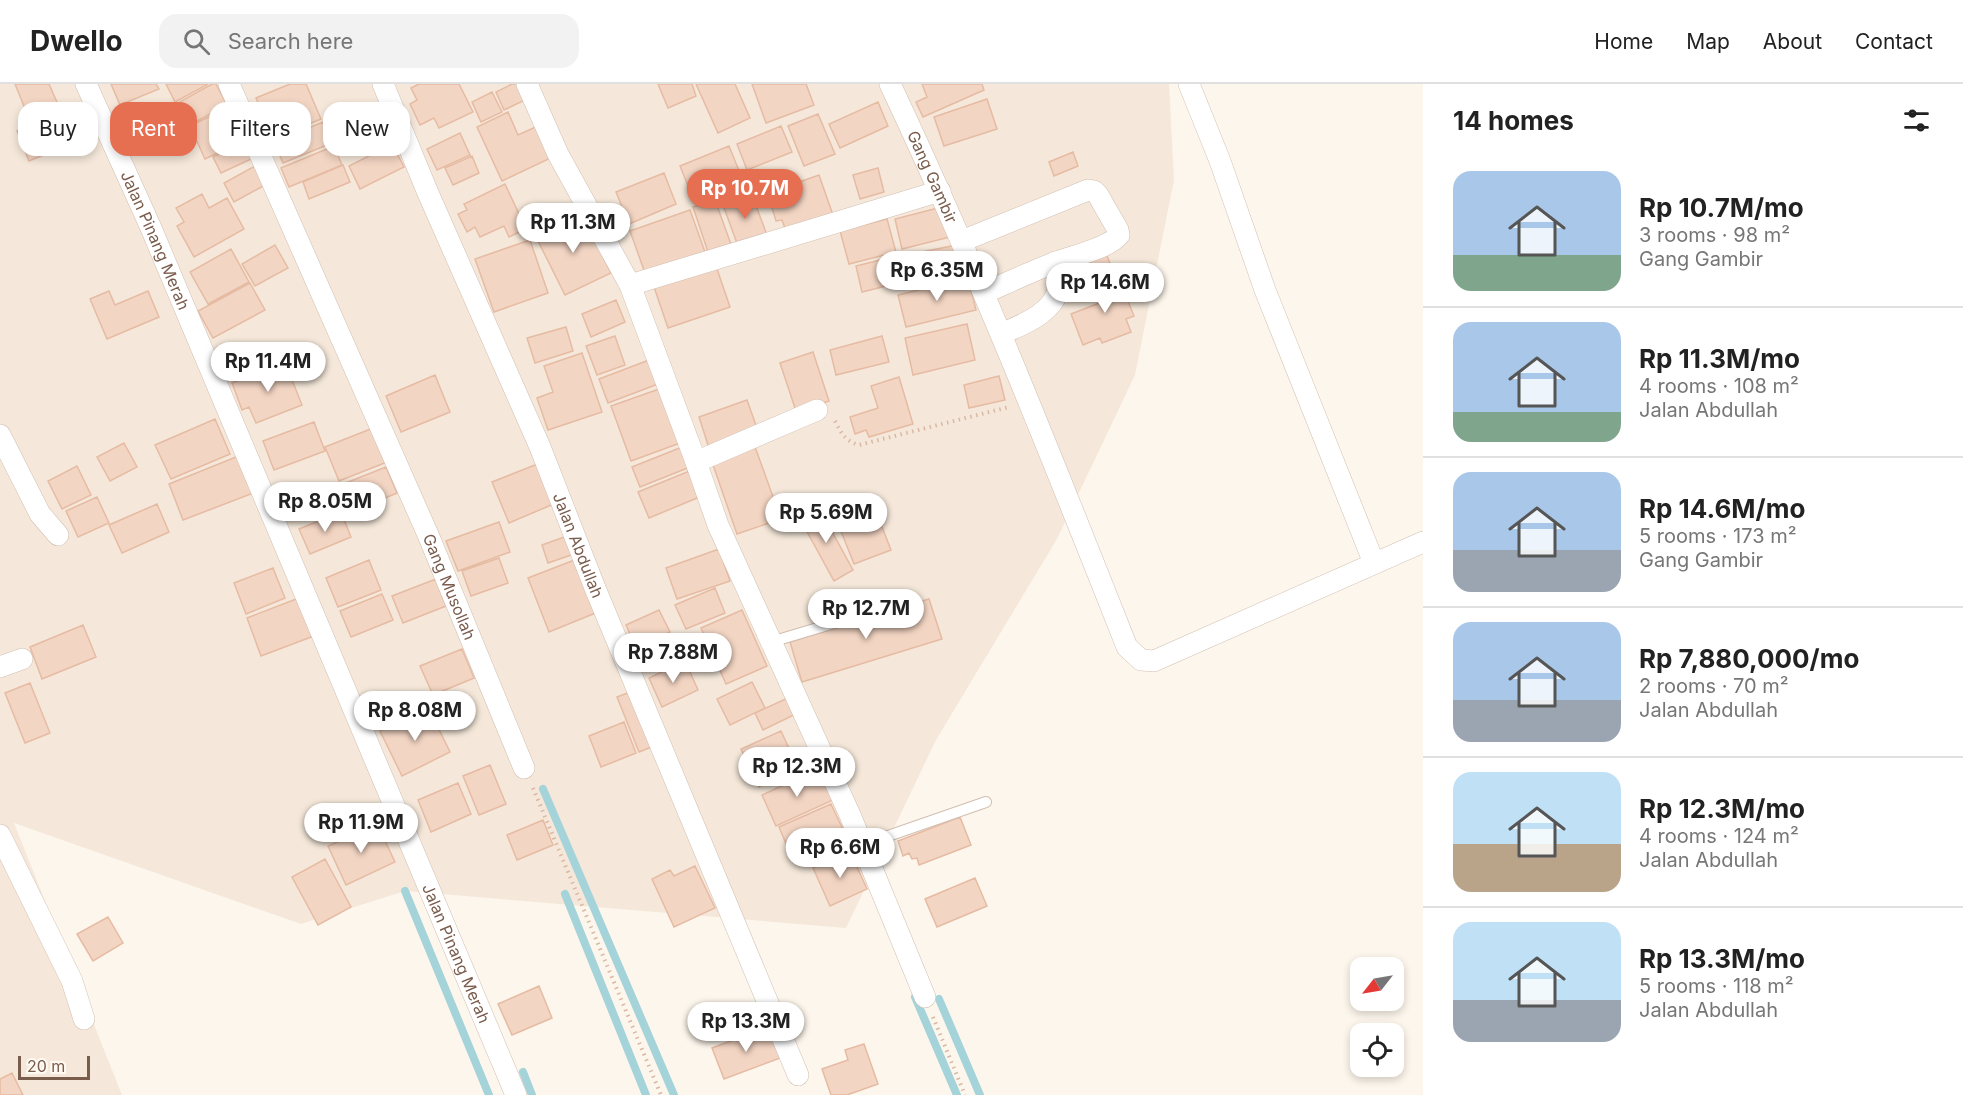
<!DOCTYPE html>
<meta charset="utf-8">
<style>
body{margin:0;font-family:Inter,sans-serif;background:#f2f2f2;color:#222;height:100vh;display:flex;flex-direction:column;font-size:22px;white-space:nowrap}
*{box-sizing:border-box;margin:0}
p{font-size:20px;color:#767676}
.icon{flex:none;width:33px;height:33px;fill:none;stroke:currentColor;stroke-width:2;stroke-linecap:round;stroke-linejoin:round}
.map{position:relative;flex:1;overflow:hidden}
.panel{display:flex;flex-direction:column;background:#fff;width:540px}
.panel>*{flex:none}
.guide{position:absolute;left:18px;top:18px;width:570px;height:54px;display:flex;gap:12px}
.needle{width:39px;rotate:239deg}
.fabs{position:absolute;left:1350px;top:873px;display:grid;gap:12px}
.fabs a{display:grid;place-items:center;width:54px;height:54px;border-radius:12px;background:#fff;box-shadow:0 3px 9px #0003;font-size:30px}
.scale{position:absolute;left:18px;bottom:15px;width:72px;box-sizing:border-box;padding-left:6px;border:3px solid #7a5c4d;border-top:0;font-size:16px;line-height:21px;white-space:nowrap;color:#7a5c4d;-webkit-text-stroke:4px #fffaf3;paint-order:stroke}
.price{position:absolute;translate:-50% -51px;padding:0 14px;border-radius:21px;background:#fff;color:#222;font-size:20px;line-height:39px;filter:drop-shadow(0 2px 3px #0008)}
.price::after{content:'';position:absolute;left:50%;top:36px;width:18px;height:14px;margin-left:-9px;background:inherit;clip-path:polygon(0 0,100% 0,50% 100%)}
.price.active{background:#e76f51;color:#fff}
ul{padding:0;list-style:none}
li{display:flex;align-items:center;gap:18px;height:150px;padding:0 30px}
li+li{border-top:2px solid #e0e0e0}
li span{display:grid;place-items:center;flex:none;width:168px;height:120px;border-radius:18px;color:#555}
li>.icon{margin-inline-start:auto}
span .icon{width:72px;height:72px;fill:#fffc;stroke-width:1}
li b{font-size:26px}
h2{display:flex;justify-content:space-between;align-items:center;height:72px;padding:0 30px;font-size:26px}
.tag{padding:0 21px;border-radius:18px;background:#fff;box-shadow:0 3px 9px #0003;font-size:21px;line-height:54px}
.tag.active{background:#e76f51;color:#fff}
header{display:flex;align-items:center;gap:36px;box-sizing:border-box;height:84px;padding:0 30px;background:#fff;border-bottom:2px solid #e0e0e0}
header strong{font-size:28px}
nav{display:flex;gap:33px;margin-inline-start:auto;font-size:21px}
.search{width:420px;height:54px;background:#f2f2f2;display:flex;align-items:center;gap:15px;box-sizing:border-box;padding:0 21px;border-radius:18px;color:#767676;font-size:22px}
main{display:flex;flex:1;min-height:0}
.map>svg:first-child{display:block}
</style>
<header>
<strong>Dwello</strong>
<div class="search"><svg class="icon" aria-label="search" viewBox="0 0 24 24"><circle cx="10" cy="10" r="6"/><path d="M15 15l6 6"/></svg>Search here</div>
<nav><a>Home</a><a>Map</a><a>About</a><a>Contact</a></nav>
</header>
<main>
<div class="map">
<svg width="1423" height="1011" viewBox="0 0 1423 1011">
<rect width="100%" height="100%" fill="#fdf6ec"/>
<path fill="#f5e8da" d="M0,0h1169l5,96 -39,195 -78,164 -121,201 -90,188 -441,-37 -104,33 -287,-101 108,272h-122z"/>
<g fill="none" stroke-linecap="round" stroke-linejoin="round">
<path stroke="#a5d3da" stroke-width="8" d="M543,705l131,306
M405,807l84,204
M565,810l81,201
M915,913l42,98
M939,915l41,96
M523,988l9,23"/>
</g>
<path fill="#f3d5c3" stroke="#e6bba3" stroke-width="1.5" d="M15,0h34l11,25 -30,12z
M111,0h45l3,5 -39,16z
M166,0h42l-33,18z
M212,0h4l11,21 -39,21 -12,-22z
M290,0h16l15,35 -48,20 -17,-41z
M419,0h40l14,28 -34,16 -5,-10 -14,7 -10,-21 7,-4 -6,-12z
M512,0h6l7,16 -21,10 -8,-18z
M658,0h34l4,12 -28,12z
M696,0h39l15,34 -32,15z
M752,0h54l8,21 -48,18z
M922,0h60l2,6 -61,27 -7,-15 11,-5z
M492,8l10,20 -21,10 -9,-20z
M987,15l10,30 -53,17 -10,-29z
M878,18l10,24 -48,22 -11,-24z
M82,20l13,30 -66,27 -12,-30z
M227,24l16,33 -38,18 -15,-33z
M166,28l11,22 -35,17 -11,-22z
M508,28l10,23 22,-10 15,31 -53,25 -25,-54z
M818,30l17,40 -31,12 -16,-40z
M323,38l9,21 -49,20 -9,-21z
M781,42l11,26 -45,18 -10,-26z
M460,49l10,22 -33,15 -10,-21z
M244,58l7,17 -30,14 -8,-16z
M392,60l12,23 -44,22 -11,-23z
M334,62l8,19 -53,22 -8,-19z
M729,62l15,37 -49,20 -15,-37z
M1073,68l5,14 -24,10 -5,-14z
M472,72l7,17 -26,12 -8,-17z
M343,81l7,17 -41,17 -6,-17z
M255,82l10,19 -31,17 -10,-19z
M878,84l6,24 -24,7 -7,-24z
M664,89l12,31 -47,20 -13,-32z
M819,91l14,40 -47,16 -4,-11 -6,1 -6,-20 6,-2 -2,-8z
M505,100l21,45 -17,8 -5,-11 -24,11 -5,-10 -8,5 -9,-18 9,-4 -3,-6z
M202,110l7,14 18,-10 17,31 -50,28 -17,-31 7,-4 -8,-14z
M752,111l15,40 -29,11 -15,-41z
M715,116l17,47 -23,8 -16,-48z
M942,123l8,30 -48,12 -7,-30z
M690,126l15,42 -60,21 -15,-42z
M581,128l30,61 -46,22 -30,-60z
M887,135l9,33 -47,12 -9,-33z
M530,156l18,53 -54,19 -19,-53z
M275,161l13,23 -33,18 -13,-22z
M957,161l4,21 -35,8 -5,-22z
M231,165l18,33 -41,22 -18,-32z
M1105,167l9,22 -34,13 -8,-22z
M904,170l6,26 -48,12 -6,-26z
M716,182l14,41 -62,21 -14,-41z
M1117,190l17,42 -8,3 5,13 -29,11 -2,-5 -17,7 -12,-31 31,-12 -8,-19z
M968,194l8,32 -70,17 -8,-32z
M250,199l15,27 -52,28 -15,-27z
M109,207l6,14 33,-14 11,26 -52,22 -17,-40z
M616,216l9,22 -34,15 -9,-23z
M967,240l8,36 -62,15 -8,-37z
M566,243l7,24 -38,12 -8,-25z
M615,252l10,29 -28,10 -11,-29z
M882,252l7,26 -53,13 -6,-25z
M813,268l16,49 -33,10 -16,-48z
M582,269l20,59 -54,18 -11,-32 16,-6 -9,-26z
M649,276l9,24 -50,19 -9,-24z
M285,278l17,43 -46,18 -7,-16 -7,3 -10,-27z
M435,291l15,37 -49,20 -15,-36z
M999,292l6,24 -36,8 -5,-23z
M899,293l14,47 -44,13 -3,-7 -11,4 -5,-17 28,-9 -7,-22z
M662,304l21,54 -52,19 -20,-55z
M747,316l11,31 -49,17 -10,-31z
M215,335l15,35 -59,25 -16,-34z
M314,338l11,29 -51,19 -11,-29z
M373,344l14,34 -48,19 -14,-34z
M124,359l13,24 -27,14 -13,-24z
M754,360l27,75 -44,15 -26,-75z
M682,363l8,20 -50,20 -8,-20z
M241,371l15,37 -73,28 -14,-36z
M540,379l16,40 -47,20 -17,-41z
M77,382l14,29 -29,14 -14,-28z
M386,383l11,26 -48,20 -11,-27z
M692,386l10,26 -53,22 -11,-26z
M97,413l12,26 -31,14 -12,-26z
M872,417l19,49 -37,14 -19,-48z
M157,420l12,28 -47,21 -13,-28z
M818,422l35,64 -19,11 -35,-64z
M341,428l10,25 -41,17 -11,-25z
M499,438l11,30 -52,19 -12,-30z
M567,452l7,18 -26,9 -6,-18z
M719,465l11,32 -53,18 -11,-31z
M499,474l9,25 -37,13 -9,-25z
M577,475l21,53 -49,20 -21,-54z
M369,476l12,30 -43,17 -12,-29z
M273,484l12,30 -39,16 -12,-31z
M436,495l10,27 -43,17 -11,-27z
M715,504l10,25 -39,16 -11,-24z
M382,510l11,26 -42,17 -11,-26z
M304,512l15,38 -58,22 -14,-38z
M929,515l13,40 -140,43 -12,-40z
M659,526l11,22 -34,16 -10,-23z
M742,526l25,56 -41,18 -25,-56z
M83,541l13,32 -54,22 -12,-32z
M462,565l12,29 -41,17 -13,-29z
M685,577l13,29 -36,17 -13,-29z
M752,598l13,26 -35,17 -13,-26z
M30,599l20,50 -25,10 -20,-50z
M633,607l21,55 -15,6 -22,-55z
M790,613l8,16 -35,17 -8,-17z
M428,623l22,45 -48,24 -22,-45z
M624,638l12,31 -35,14 -12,-31z
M781,647l17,37 -39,19 -18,-38z
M490,681l16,39 -27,11 -16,-39z
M818,685l15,31 -57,26 -14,-31z
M458,699l13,31 -40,18 -13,-32z
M831,720l14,30 -53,24 -13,-31z
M960,733l11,28 -52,20 -2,-7 -5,1 -3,-6 -6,3 -5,-15z
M543,736l10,25 -36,15 -10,-25z
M377,740l18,38 -49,23 -18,-39z
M850,768l17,37 -37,17 -17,-38z
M325,775l26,48 -33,18 -26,-48z
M695,782l20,42 -41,19 -22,-48 18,-9 4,6z
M975,794l12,28 -50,21 -12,-28z
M108,833l15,26 -30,18 -16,-27z
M539,902l13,32 -40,17 -14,-31z
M768,943l12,31 -56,21 -12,-31z
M864,960l14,40 -31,11h-16l-9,-26 26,-9 -3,-10z
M12,989l11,22h-23v-16z"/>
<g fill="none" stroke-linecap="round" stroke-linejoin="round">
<g stroke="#d1beb0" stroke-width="12">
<path id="lane" d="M771,558l140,-42
M862,761l124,-43"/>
</g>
<g stroke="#d1beb0" stroke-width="22">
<g id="street">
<path id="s1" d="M86,0l65,144 365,867"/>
<path id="s2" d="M229,0l200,453 95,231"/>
<path id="s3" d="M383,0l45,109 112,254 55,141 203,487"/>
<path d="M527,0l31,70 72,131 66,177 22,63 132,290 75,182"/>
<path id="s4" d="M890,0c87,184 162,374 237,563l14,13 13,1 269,-119"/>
<path d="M1189,0l31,77 45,129 109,273"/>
<path d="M962,157l126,-51 6,1 4,4 20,35 1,5c-11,14 -48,21 -65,28 -24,9 -47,20 -70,30"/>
<path d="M630,201l310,-94"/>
<path d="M1001,250c21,-9 54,-21 58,-48 1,-7 -2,-16 -4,-24"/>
<path d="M0,351l40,79 18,21"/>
<path d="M696,378l121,-52"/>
<path d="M0,583l22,-8"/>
<path d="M0,751l72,146 12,38"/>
</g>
</g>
<path stroke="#d9b8a5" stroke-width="4" stroke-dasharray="1.5 4.5" stroke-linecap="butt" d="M835,337c6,12 10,20 24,24l150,-38
M533,704l128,307
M933,933l32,78"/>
<use href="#lane" stroke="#fff" stroke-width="10"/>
<use href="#street" stroke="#fff" stroke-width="21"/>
</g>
<g text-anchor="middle" stroke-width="4.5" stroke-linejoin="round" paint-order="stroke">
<g font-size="16" fill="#7a5c4d" stroke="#fffaf3">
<text dy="6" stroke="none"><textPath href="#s4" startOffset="102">Gang Gambir</textPath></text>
<text dy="6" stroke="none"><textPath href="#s1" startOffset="171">Jalan Pinang Merah</textPath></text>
<text dy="6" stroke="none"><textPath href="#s3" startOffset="501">Jalan Abdullah</textPath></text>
<text dy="6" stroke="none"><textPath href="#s2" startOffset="549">Gang Musollah</textPath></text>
<text dy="6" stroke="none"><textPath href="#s1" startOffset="945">Jalan Pinang Merah</textPath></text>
</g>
</g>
</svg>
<div class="fabs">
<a><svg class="needle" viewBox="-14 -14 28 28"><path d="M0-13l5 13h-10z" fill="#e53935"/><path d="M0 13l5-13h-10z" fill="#767676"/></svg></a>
<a><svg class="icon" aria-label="locate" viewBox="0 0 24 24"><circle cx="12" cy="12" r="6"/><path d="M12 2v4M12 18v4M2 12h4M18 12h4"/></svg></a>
</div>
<div class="scale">20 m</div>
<b class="price active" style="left:745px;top:136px">Rp 10.7M</b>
<b class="price" style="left:573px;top:170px">Rp 11.3M</b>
<b class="price" style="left:937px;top:218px">Rp 6.35M</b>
<b class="price" style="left:1105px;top:230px">Rp 14.6M</b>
<b class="price" style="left:268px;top:309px">Rp 11.4M</b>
<b class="price" style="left:325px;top:449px">Rp 8.05M</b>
<b class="price" style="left:826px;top:460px">Rp 5.69M</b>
<b class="price" style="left:866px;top:556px">Rp 12.7M</b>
<b class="price" style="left:673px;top:600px">Rp 7.88M</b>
<b class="price" style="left:415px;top:658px">Rp 8.08M</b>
<b class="price" style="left:797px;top:714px">Rp 12.3M</b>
<b class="price" style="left:361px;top:770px">Rp 11.9M</b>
<b class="price" style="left:840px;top:795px">Rp 6.6M</b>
<b class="price" style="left:746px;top:969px">Rp 13.3M</b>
<div class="guide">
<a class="tag">Buy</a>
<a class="tag active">Rent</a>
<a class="tag">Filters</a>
<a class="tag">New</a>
</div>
</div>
<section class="panel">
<h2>14 homes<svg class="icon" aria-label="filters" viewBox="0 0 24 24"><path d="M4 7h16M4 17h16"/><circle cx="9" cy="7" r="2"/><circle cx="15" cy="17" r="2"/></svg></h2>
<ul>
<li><span style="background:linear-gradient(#a9c7e8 70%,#7fa58c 0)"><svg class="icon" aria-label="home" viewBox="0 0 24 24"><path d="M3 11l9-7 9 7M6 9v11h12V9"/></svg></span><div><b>Rp 10.7M/mo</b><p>3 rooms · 98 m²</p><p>Gang Gambir</p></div></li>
<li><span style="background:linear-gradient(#a9c7e8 75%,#7fa58c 0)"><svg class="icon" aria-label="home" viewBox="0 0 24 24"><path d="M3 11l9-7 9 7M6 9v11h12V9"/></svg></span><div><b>Rp 11.3M/mo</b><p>4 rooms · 108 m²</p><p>Jalan Abdullah</p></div></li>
<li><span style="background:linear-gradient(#a9c7e8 65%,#9aa5b1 0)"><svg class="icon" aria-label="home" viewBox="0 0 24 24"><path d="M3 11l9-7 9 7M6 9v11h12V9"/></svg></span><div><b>Rp 14.6M/mo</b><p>5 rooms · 173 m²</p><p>Gang Gambir</p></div></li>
<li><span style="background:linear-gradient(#a9c7e8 65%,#9aa5b1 0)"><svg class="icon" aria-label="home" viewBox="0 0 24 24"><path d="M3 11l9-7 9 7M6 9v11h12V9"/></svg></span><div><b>Rp 7,880,000/mo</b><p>2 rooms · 70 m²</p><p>Jalan Abdullah</p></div></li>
<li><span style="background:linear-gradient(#bfe0f5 60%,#b9a48a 0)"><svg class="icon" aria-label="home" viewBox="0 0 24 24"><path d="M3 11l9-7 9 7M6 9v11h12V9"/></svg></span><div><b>Rp 12.3M/mo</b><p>4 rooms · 124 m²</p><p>Jalan Abdullah</p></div></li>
<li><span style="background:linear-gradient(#bfe0f5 65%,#9aa5b1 0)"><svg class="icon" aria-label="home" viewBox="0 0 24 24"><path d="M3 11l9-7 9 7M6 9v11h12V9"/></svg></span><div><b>Rp 13.3M/mo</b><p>5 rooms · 118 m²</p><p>Jalan Abdullah</p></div></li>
</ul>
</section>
</main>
